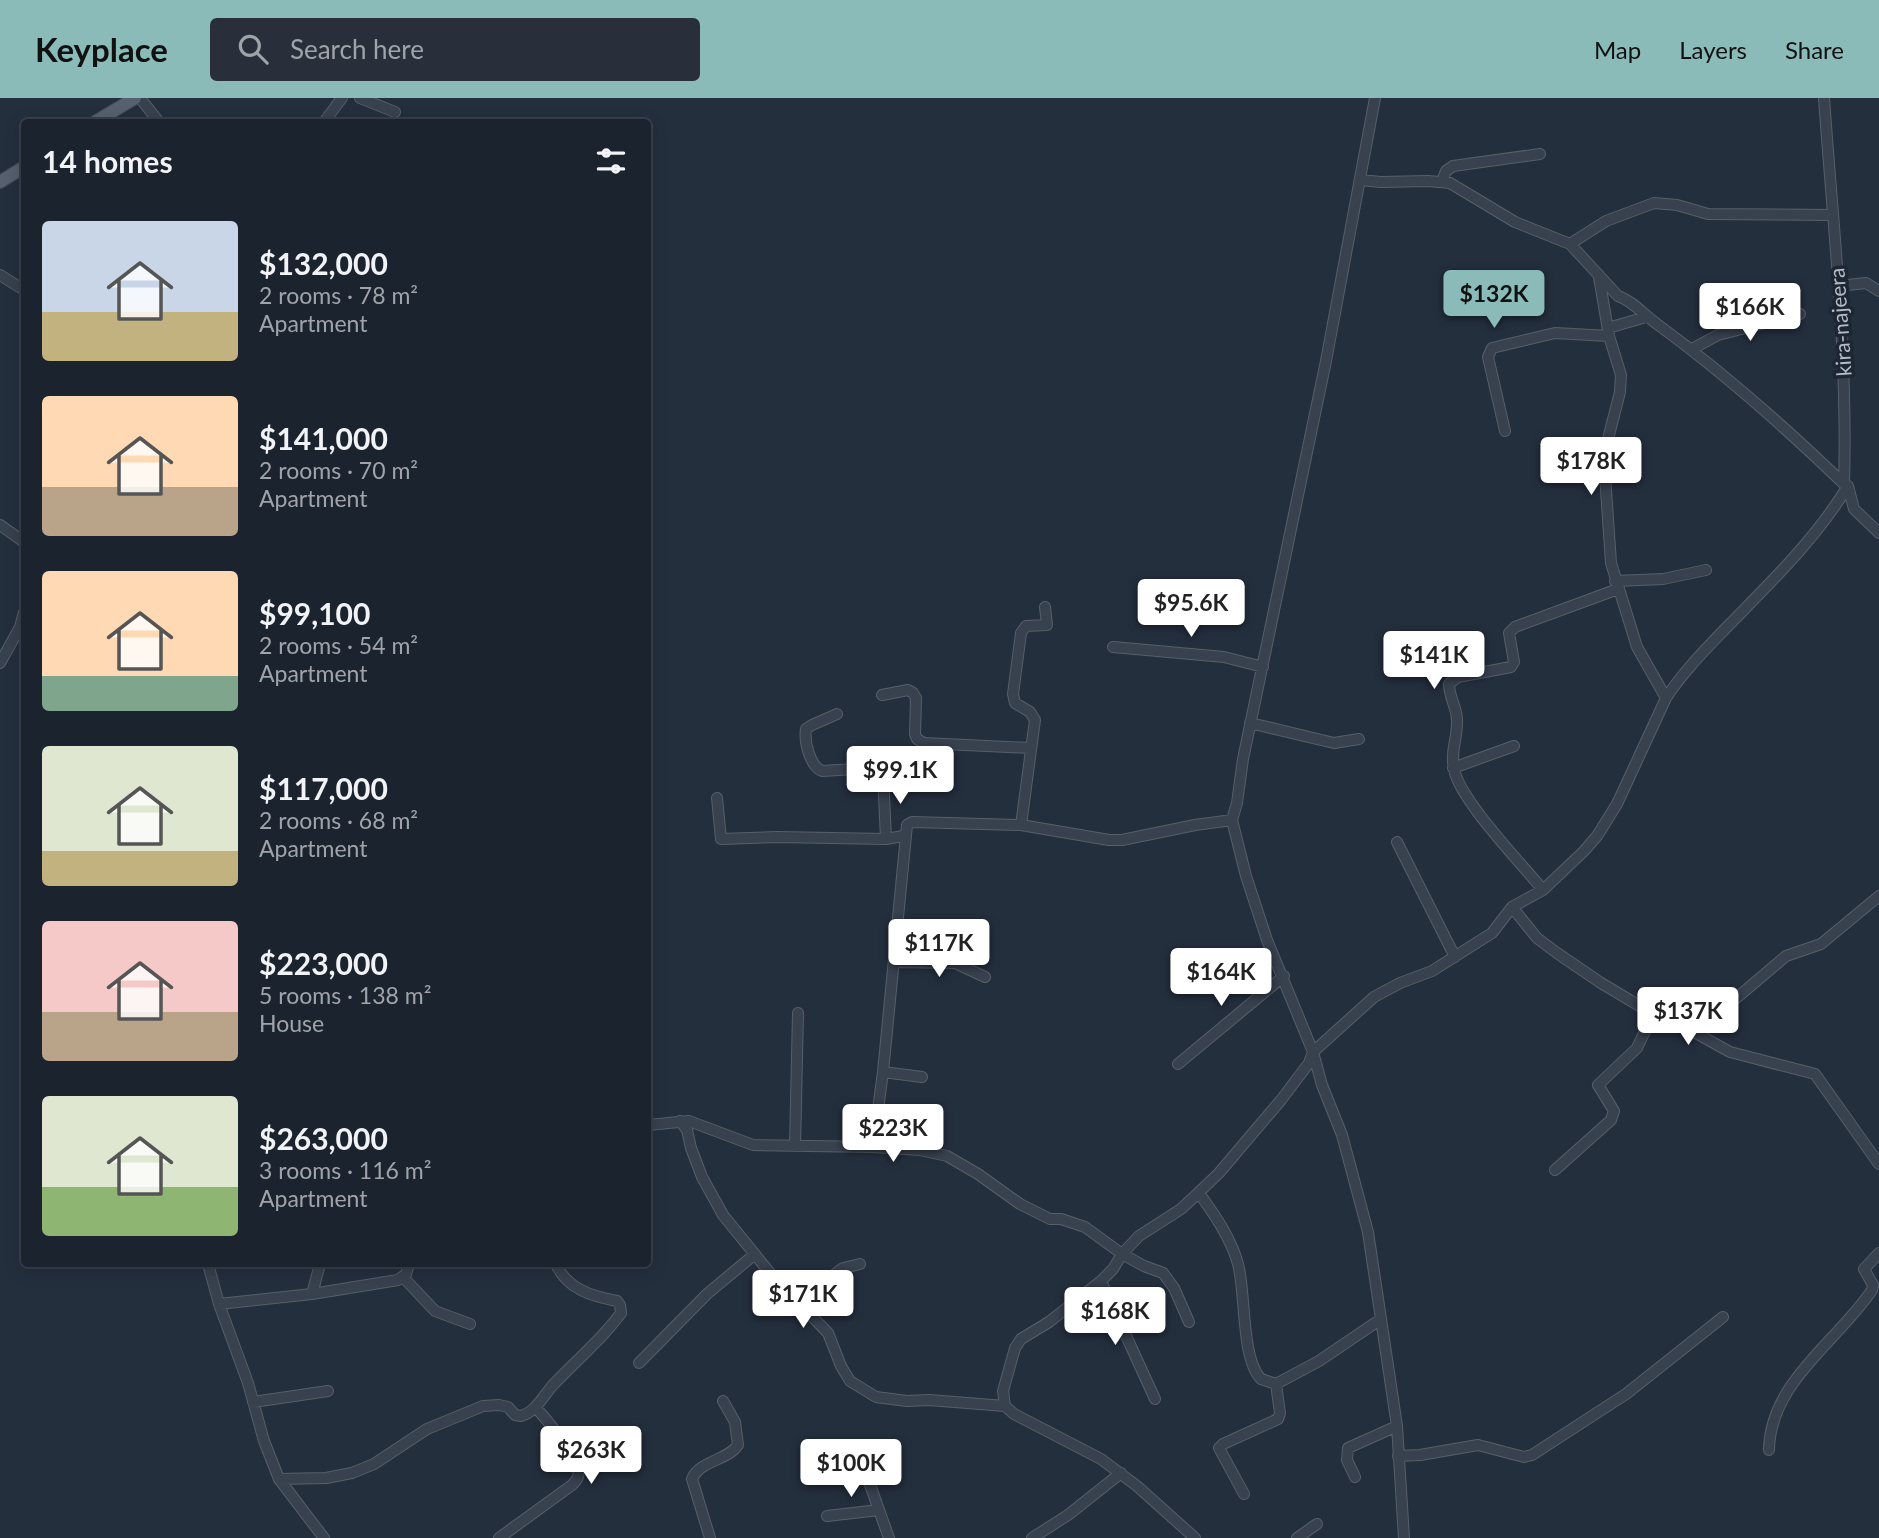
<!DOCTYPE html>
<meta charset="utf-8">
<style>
body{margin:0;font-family:Lato,sans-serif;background:#282f3a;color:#f1f3f6;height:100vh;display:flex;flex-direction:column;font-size:26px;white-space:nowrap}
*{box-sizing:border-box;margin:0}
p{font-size:23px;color:#a0a4aa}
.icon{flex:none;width:38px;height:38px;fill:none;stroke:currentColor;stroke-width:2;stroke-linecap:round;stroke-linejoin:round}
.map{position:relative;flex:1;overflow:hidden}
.sheet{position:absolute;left:21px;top:21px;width:630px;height:1148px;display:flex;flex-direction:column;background:#1b232e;border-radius:7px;box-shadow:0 4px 18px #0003,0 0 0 2px #39404a}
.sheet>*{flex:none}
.price{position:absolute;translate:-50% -60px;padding:0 16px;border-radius:7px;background:#fff;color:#222;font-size:23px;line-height:46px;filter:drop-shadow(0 2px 4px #0008)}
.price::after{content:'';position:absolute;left:50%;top:42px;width:21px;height:16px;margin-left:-10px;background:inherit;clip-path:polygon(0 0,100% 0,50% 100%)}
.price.current{background:#8bbbb9;color:#111}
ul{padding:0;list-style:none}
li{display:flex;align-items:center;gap:21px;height:175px;padding:0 21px}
li span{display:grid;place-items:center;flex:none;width:196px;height:140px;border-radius:7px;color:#555}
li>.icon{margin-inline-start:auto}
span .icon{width:84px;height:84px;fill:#fffc;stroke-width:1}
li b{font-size:30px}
h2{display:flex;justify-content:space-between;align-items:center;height:84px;padding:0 21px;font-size:30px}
header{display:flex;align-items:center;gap:42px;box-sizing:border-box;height:98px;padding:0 35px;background:#8bbbb9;color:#111}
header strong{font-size:33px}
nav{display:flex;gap:38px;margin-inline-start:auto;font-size:24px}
.search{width:490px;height:63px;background:#282f3a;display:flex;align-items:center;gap:18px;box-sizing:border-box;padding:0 24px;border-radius:7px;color:#a0a4aa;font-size:26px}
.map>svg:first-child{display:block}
</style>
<header>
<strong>Keyplace</strong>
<div class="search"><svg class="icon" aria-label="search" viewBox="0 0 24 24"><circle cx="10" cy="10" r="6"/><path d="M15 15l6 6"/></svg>Search here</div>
<nav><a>Map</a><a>Layers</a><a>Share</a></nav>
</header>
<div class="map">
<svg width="1879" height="1440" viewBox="0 0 1879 1440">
<rect width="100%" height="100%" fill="#242f3e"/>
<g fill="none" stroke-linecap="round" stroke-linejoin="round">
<g stroke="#565f6c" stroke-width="12">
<path id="minor" d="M140,0l19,24
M360,0l35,14
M1375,0l-49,263 -83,398 -6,44 -5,17 14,56 21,64 46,112 9,33 20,50 26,97 29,194 7,112
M1824,0c9,129 24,257 20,386l4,2 6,23 25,24
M324,24l18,-24
M1360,82l21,2 47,-1 22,2 65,39 55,22 48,52c15,5 26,19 39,28 67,49 128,103 187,160
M1442,83l4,-10 7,-5 87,-12
M1570,146l36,-23 48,-18 23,2 31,9 124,1
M0,177l24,15
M1599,179l10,59 12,39 -1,17 -12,47 -3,36 6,88 26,84 29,51
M1839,188l27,-3 13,8
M1608,230l38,-11
M1692,251l26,-14 82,-21
M1505,333l-17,-74 4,-9 63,-15 54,3
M0,427l24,17
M1615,483l48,-2 43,-9
M1113,549l111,10 39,10
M0,565l20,-36 4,-15
M882,597l26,-5 5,3 3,5 -1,36 2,5 7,4 106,5
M837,616l-25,11 -6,4c-2,13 4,37 16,42l50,-3 11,6 3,65
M1250,625l84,20 25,-4
M1453,670l61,-22
M717,700l4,41 56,-2 109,2 17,-3 3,-3
M1021,727l14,-105 -5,-8 -15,-9 -2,-9 8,-61 5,-7 21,-1 -2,-18
M1397,744l58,115
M1543,792c-22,-27 -84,-91 -89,-121 -4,-17 4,-33 3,-49 0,-12 -8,-23 -8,-36l9,-7 53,-10 3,-5 -5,-29 6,-6 103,-38
M1512,809l25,31 20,15 44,30 52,31 41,18 36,20 85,22 64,90
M895,864l60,1 30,14
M1694,934l16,-9 17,-17 59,-50 35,-12 58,-48
M1178,966l106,-88
M883,974l39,5
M680,1023l7,9 4,18 11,29 21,38 47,58 58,60 13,33 9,15 26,16 31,4 22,-1 76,6
M648,1027l41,-4 64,24 120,2 47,3 27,6 31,18 42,30 30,15h11l24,8 37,27 22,12 19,7 11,15 15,34
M795,1048l3,-133
M873,1049l10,-75 24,-247 5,-3 109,3 88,15h13l73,-15 37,-5
M1555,1072l56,-50 3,-9 -16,-26 39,-37 16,-34
M1199,1095c15,21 32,45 39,71 8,29 3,95 23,115l15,5 43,-23 62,-42
M208,1166l11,40 29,79 16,58 15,38 45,59
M403,1179l32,34 35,13
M1101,1183l54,118
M312,1196l8,-30
M797,1204l46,-34 17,-4
M219,1206l93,-10 86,-14 8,-6 3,-10
M639,1265l68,-69 48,-40
M253,1304l75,-11
M1769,1352c1,-68 69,-109 103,-160l1,-5 -9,-16 15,-16
M1398,1358l22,-1 58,-10 46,12 8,-2 94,-61 97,-77
M873,1370l-4,4 -1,7 21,59
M1355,1379l-8,-17 1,-12 49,-22
M279,1381l47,-1 26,-5 22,-9 53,-35 56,-23 16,-1 9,2 7,8 6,1c14,-4 22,-19 31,-30 23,-25 49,-45 69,-73l-1,-8 -3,-4c-26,-5 -50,-12 -61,-37
M1244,1396l-25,-46 4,-4 55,-25 2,-6 -4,-29
M827,1418l52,-6
M499,1440l73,-53c4,-4 8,-8 6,-15 -5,-17 -31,-51 -43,-63
M710,1440l-18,-59c8,-19 35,-18 46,-34l-3,-23 -12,-21
M1032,1440l36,-23 53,-42
M1195,1440l-58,-52 -36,-27 -87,-45 -9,-8 -2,-15 12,-43 6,-9 28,-17 52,-41 12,-12 9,-15 17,-18 42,-27 14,-13 24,-23 62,-73 28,-37 4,-11 61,-55 26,-14 32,-12 60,-38 20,-26 31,-17 41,-39 13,-15 20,-32 49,-106c17,-26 38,-47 59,-69 44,-45 90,-89 123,-143
M1297,1440l20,-14"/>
</g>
<g stroke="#414a57" stroke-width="14">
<path id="major" d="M95,24l40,-24
M0,84l24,-15"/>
</g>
<use href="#minor" stroke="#38414e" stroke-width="10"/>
<use href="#major" stroke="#56606e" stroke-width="12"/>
</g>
<g text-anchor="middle" stroke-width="7" stroke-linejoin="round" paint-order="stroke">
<g font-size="21" fill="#b4bcc9" stroke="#1d2633">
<text transform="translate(1841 224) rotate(-94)" y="7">kira-najeera</text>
</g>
</g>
</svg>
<b class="price current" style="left:1494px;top:232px">$132K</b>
<b class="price" style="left:1750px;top:245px">$166K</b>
<b class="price" style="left:1591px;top:399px">$178K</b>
<b class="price" style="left:1191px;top:541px">$95.6K</b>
<b class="price" style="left:1434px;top:593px">$141K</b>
<b class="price" style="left:900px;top:708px">$99.1K</b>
<b class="price" style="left:939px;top:881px">$117K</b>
<b class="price" style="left:1221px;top:910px">$164K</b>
<b class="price" style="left:1688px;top:949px">$137K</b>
<b class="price" style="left:893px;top:1066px">$223K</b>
<b class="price" style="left:803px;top:1232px">$171K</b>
<b class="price" style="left:1115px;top:1249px">$168K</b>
<b class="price" style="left:591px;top:1388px">$263K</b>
<b class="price" style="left:851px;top:1401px">$100K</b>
<section class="sheet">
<h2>14 homes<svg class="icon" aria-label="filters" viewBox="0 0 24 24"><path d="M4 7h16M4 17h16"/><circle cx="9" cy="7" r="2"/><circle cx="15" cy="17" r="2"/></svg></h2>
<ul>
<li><span style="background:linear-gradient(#c9d6e8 65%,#c2b280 0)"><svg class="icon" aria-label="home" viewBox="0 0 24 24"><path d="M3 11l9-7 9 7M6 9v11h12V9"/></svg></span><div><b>$132,000</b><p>2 rooms · 78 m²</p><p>Apartment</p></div></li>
<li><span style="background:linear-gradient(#ffd9b3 65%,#b9a48a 0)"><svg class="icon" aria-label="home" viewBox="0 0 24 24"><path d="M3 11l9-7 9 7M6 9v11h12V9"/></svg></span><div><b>$141,000</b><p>2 rooms · 70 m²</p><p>Apartment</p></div></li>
<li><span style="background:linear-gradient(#ffd9b3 75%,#7fa58c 0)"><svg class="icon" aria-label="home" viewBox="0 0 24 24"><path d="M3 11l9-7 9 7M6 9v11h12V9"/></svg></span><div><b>$99,100</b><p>2 rooms · 54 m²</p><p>Apartment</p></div></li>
<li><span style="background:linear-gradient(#dfe7d0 75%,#c2b280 0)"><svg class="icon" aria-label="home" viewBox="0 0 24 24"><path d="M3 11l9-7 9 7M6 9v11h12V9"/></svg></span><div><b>$117,000</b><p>2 rooms · 68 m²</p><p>Apartment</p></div></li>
<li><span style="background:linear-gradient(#f6c9c9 65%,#b9a48a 0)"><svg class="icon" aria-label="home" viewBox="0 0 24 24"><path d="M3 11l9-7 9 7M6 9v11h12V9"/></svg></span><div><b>$223,000</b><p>5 rooms · 138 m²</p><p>House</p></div></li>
<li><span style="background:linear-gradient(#dfe7d0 65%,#8fb573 0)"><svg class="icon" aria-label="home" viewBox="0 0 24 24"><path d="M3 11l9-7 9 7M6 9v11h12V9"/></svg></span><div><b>$263,000</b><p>3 rooms · 116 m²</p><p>Apartment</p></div></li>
</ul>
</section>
</div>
